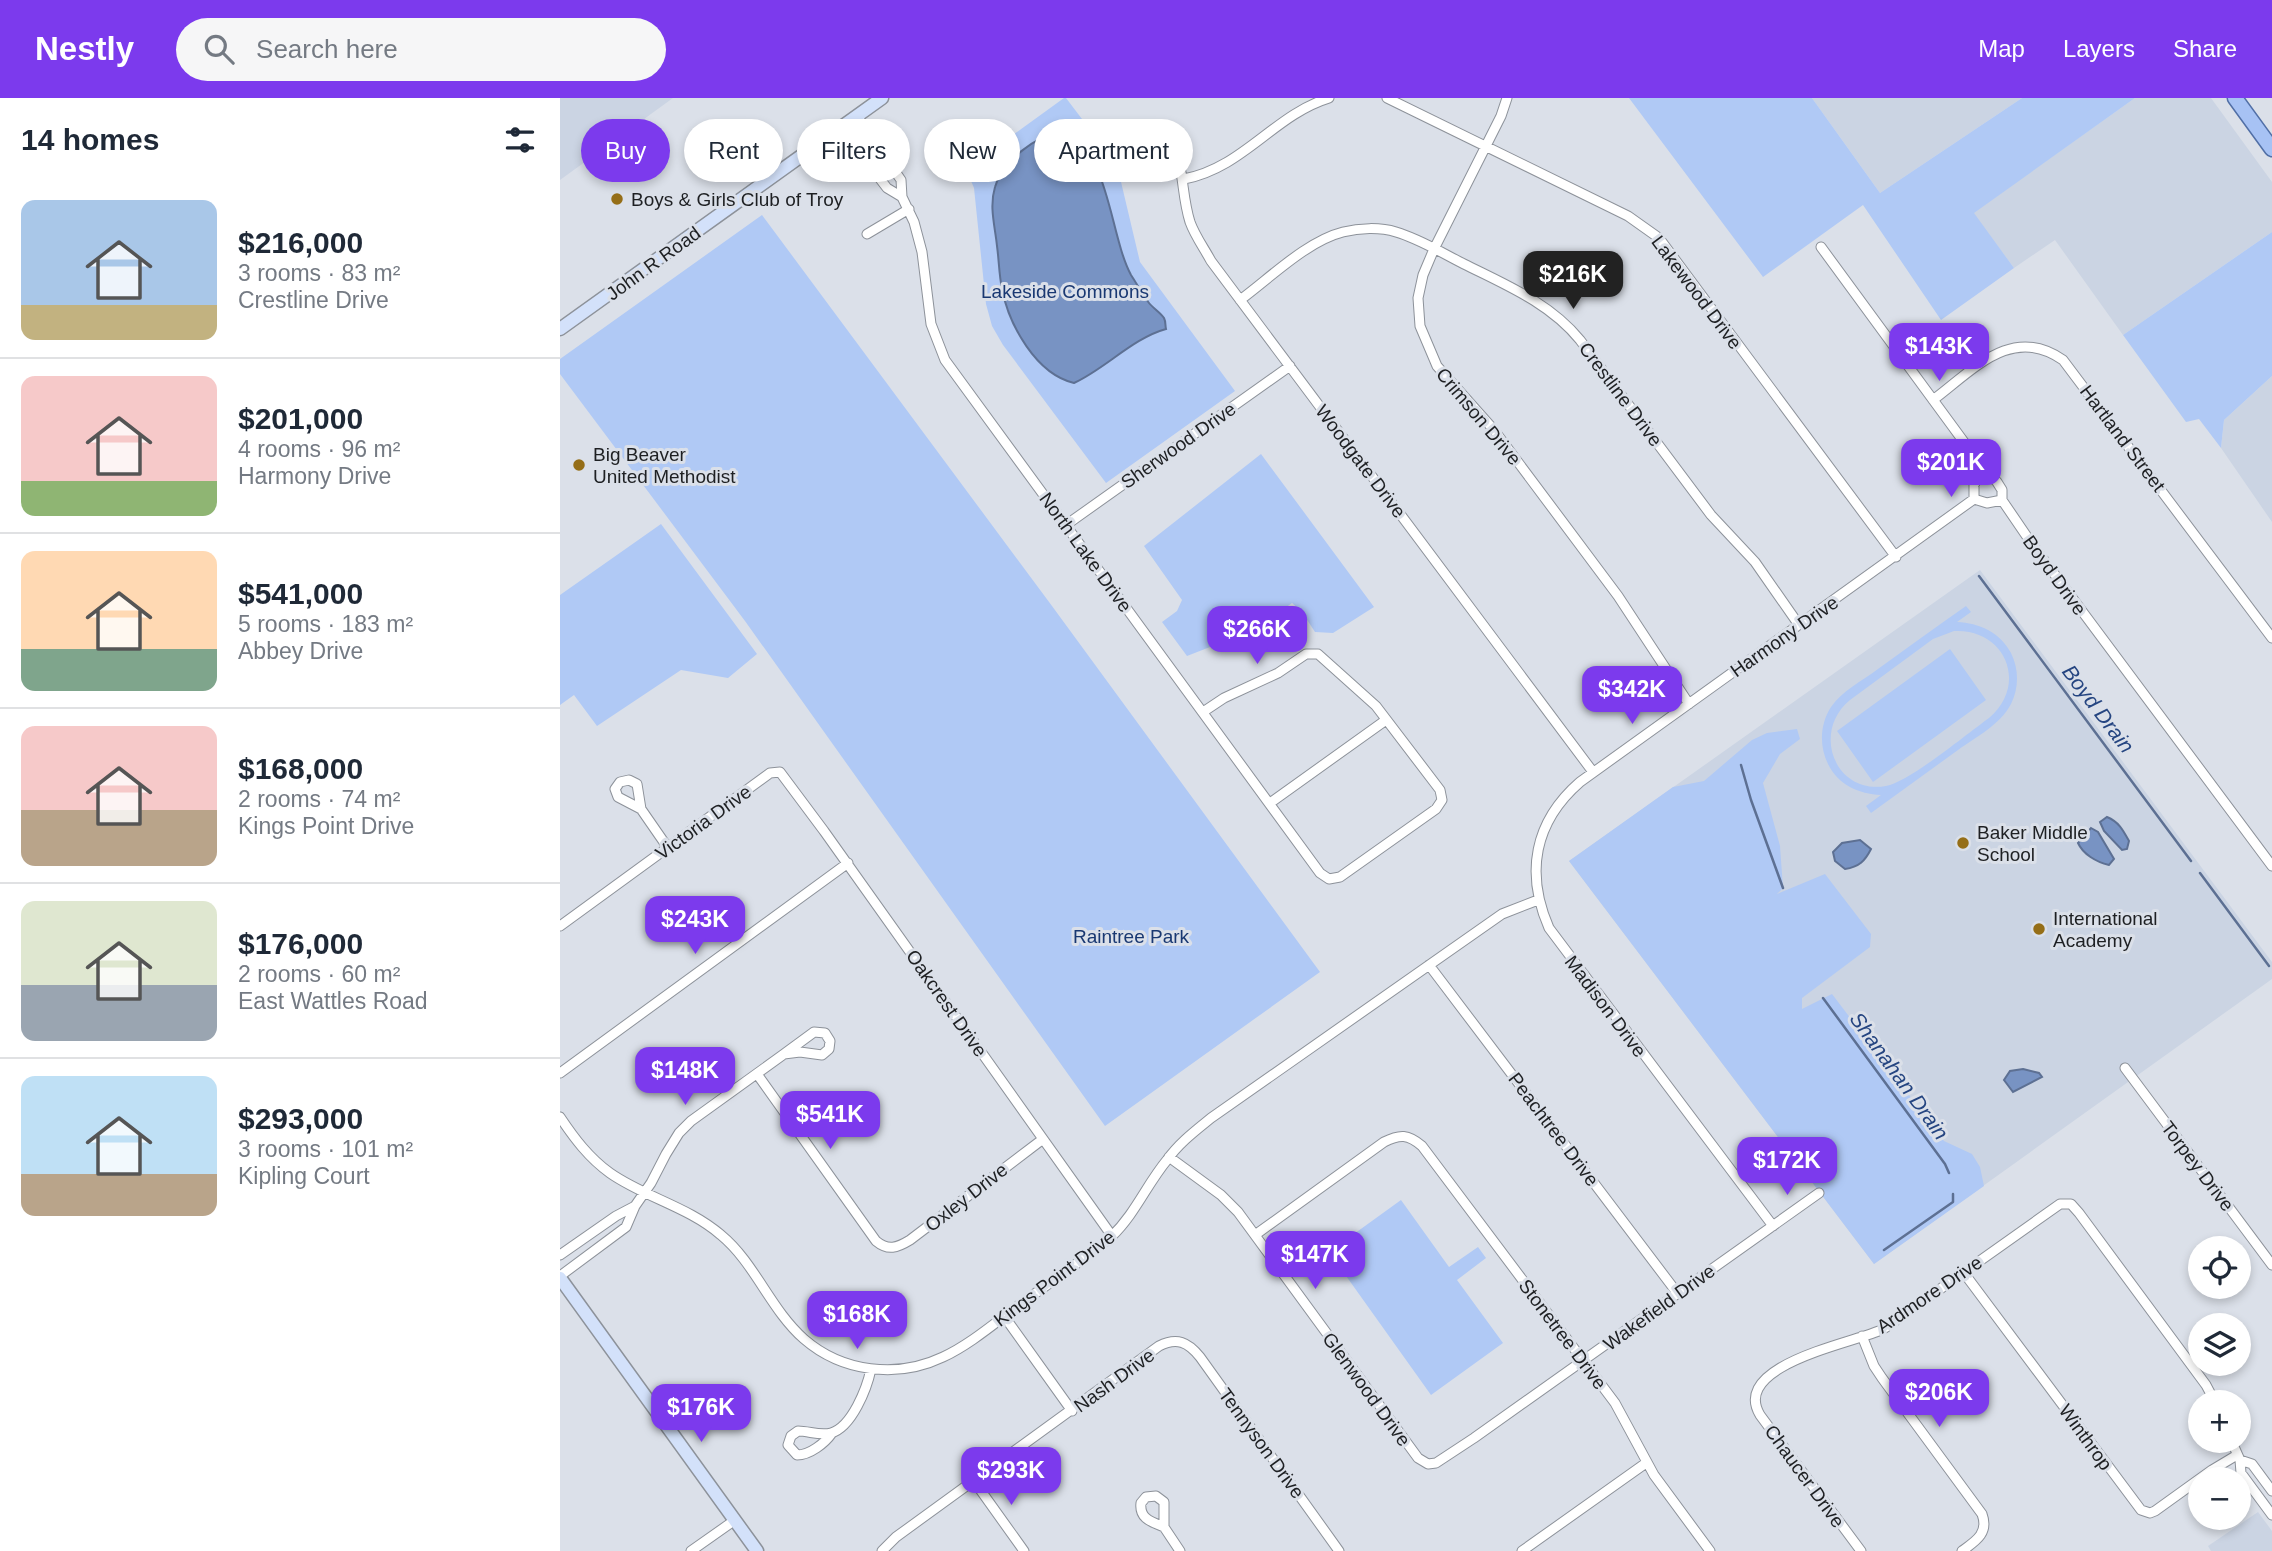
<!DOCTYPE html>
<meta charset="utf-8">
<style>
body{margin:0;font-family:Arial,sans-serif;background:#f6f6f7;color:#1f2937;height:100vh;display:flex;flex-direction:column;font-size:26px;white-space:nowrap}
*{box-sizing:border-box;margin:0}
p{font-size:23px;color:#747a83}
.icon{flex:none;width:38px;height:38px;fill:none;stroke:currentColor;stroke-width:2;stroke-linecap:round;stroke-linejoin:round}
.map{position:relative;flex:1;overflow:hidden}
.details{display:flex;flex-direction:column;background:#fff;width:560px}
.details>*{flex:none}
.guide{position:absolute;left:21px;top:21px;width:665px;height:63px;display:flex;gap:14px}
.buttons{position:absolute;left:1628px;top:1138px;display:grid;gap:14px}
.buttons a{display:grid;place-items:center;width:63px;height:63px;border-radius:50%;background:#fff;box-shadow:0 4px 10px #0003;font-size:35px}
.price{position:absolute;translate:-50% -60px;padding:0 16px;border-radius:14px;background:#7c3aed;color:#fff;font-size:23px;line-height:46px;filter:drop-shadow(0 2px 4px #0008)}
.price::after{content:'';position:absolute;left:50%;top:42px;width:21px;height:16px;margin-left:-10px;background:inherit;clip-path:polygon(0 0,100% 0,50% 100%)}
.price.selected{background:#222;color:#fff}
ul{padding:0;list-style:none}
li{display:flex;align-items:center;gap:21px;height:175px;padding:0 21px}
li+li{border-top:2px solid #e0e1e3}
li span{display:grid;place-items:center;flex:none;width:196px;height:140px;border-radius:14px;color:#555}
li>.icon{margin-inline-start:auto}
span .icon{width:84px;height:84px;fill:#fffc;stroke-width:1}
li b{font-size:30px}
h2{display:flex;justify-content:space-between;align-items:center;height:84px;padding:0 21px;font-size:30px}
.pill{padding:0 24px;border-radius:32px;background:#fff;box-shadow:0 4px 10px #0003;font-size:24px;line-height:63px}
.pill.selected{background:#7c3aed;color:#fff}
header{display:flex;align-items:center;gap:42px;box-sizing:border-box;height:98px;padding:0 35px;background:#7c3aed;color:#fff}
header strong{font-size:33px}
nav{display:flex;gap:38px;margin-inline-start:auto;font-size:24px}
.search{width:490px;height:63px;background:#f6f6f7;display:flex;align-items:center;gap:18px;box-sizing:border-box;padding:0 24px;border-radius:38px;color:#747a83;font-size:26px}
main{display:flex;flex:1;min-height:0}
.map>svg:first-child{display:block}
</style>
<header>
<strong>Nestly</strong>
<div class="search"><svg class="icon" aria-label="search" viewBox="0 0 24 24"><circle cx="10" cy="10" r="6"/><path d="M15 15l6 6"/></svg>Search here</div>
<nav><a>Map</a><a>Layers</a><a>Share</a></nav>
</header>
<main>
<section class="details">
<h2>14 homes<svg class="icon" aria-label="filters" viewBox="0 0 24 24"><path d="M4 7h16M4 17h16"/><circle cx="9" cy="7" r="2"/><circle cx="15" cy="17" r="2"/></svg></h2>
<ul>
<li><span style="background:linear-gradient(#a9c7e8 75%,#c2b280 0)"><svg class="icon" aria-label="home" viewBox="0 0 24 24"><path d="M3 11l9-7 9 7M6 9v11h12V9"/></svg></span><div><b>$216,000</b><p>3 rooms · 83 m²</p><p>Crestline Drive</p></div></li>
<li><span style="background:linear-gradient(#f6c9c9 75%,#8fb573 0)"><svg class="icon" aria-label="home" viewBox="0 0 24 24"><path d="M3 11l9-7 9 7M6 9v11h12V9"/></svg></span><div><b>$201,000</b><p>4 rooms · 96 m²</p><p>Harmony Drive</p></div></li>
<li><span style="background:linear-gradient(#ffd9b3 70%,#7fa58c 0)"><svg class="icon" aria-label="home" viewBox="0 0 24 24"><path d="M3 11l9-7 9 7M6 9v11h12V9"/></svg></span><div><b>$541,000</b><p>5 rooms · 183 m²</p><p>Abbey Drive</p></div></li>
<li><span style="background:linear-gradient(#f6c9c9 60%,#b9a48a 0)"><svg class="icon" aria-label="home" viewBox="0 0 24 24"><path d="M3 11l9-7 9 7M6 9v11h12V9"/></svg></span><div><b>$168,000</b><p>2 rooms · 74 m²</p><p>Kings Point Drive</p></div></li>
<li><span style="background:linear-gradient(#dfe7d0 60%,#9aa5b1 0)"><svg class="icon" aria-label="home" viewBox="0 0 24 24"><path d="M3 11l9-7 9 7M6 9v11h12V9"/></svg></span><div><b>$176,000</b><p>2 rooms · 60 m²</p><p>East Wattles Road</p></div></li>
<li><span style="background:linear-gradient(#bfe0f5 70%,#b9a48a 0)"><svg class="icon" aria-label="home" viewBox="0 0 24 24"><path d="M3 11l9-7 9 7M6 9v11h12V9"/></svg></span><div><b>$293,000</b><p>3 rooms · 101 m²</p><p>Kipling Court</p></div></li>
</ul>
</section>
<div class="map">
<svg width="1712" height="1453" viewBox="0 0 1712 1453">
<rect width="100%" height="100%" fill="#dbe0e9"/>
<path fill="#cbd4e3" d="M0,0h113l-113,82z
M1252,0h210l-142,95z
M1575,0h76l61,84v50l-149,103 -68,-95 -41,28 -41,-55z
M1712,278v146l-51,-74 3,-28z
M1420,472l292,392v17l-398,285 -305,-403z
M1698,1414l14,19v20h-61l-3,-5z"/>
<path fill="#b0c9f5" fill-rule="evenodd" d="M504,0h2l51,67 23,97 95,129 -129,92 -103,-138 -11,-19 -6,-22 -12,-116 -8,-19z
M1069,0h183l68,95 142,-95h113l-161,115 40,55 -73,52 -78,-115 -100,72z
M202,117l290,391 268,366 -215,154 -360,-505 -185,-247v-15z
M1712,134v144l-48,44 -3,28 -22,-29 -13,3 -63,-87z
M701,356l113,153 -41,26 -18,-1 -13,-20 -10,-9 -36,26 -69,27 -25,-34 15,-11 5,-11 -38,-54z
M101,426l96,130 -29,24 -47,-8 -84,56 -23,-31 -14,10v-110z
M1406,508l5,6 -14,10c22,1 43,10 54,31 8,16 8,35 0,51 -11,21 -35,33 -53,46 -29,21 -58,42 -87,63l-5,-7 15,-11c-22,-1 -43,-10 -53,-31 -9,-18 -8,-40 3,-57 11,-16 31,-26 47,-38 29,-21 58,-42 88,-63zM1394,533c51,-3 75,53 35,87 -21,15 -80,64 -103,68 -51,9 -75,-54 -36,-86l83,-61z
M1390,551l36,51 -113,82 -36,-51z
M1237,631l3,10 -20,15 -17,29 17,63 3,42 -6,6 48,-20 46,60 -1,13 -68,51v11l30,-15 112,147 28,13 8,13 4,19 -110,78 -305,-403 104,-74 31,-6 48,-41 15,-7z
M841,1102l48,67 29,-20 8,11 -29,22 46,63 -72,52 -102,-143z"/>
<path fill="#7893c3" stroke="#5d7093" stroke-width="2" d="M502,33c48,18 47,103 69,144 6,9 11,19 18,28 4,5 12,10 15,15 2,4 1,7 2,11 -33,9 -61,40 -92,54 -38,-9 -65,-58 -72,-94 -3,-14 -3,-29 -5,-43 -2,-20 -8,-39 -2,-59 7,-26 41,-51 67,-56z
M1547,719c12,5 16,13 22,24l-2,8 -5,1 -18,-19 -4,-9z
M1531,730l7,4 16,27 -5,6c-13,-3 -26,-11 -31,-22z
M1300,742l11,9c-6,12 -12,18 -26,20l-10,-8 -2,-9 9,-9z
M1463,971l16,4 3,4 -29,15 -9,-12 6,-9z"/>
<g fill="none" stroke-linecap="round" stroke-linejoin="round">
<path stroke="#5d7093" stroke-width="2.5" d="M1419,478l212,285
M1181,667l10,35 32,88
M1640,775l69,93
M1263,900l122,166 4,9
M1324,1152l69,-48v-8"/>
<g stroke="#8d929a" stroke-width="11">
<path id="minor" d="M827,0l241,118 31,22 237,319
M947,0l-6,18 -67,133 -11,26 -5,23 2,28 17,40 57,64 124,166 71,108
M297,18l44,64 1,17 12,25 8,30 9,72 14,36 375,513 9,6 11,-2 96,-68 6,-9 -2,-10 -64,-84 -58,-52h-12l-28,19 -54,25 -21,14
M281,30l46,60 15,9
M607,35c19,32 13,57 23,89 5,14 14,26 21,39l382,511
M624,81c59,-11 90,-64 145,-81
M307,136l42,-25
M1261,149l162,221 14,14 5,8v10l30,44 240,322
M680,202c30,-22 67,-59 103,-68 16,-4 37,-5 53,0 24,7 46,21 68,32 42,21 86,39 116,76l131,175 44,47 44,63
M1373,302c40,-30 79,-76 130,-40l209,278
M1423,370l-9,17v14l13,4 15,-3
M506,427l224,-159
M710,705l116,-83
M81,711l-23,-12 -3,-8 5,-7 9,-2 8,4 4,25 27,39
M0,828l210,-153 10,-1 44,59 288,405
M869,867l249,329
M1565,970l147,197
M0,975l288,-210
M197,976l119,167c12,10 21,7 34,-1l133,-101
M0,1019c14,21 29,41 50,56 34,24 79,34 111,62 34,28 49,74 83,104 38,33 93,40 139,18 28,-13 54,-36 79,-54 30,-22 62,-43 90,-67 23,-22 35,-52 55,-76 12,-17 28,-29 44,-42l291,-204 36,-14
M609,1059l52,38 17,17 180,246 10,6 8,-1 38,-25 345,-245
M1213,1128l-224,-298c-24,-55 -15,-106 31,-146l394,-283
M695,1137l129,-93c16,-8 24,-8 38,4l193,257 39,72 56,76
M0,1157l56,-39 19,-10
M1404,1175l177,237 9,3 5,-2 57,-41 25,-15
M0,1178l66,-49 9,-21 16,-23 15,-29 13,-21 12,-12 93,-67 16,-2 22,3 7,-6 1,-8 -5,-8 -11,-1 -30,22
M444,1218l68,95
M1302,1238l12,30 8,12 100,136c7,19 -6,27 -20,37
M272,1335c-7,10 -22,22 -35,22l-9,-10 3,-9 7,-5c11,0 22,5 33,2 21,-6 36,-45 40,-64
M1671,1342l9,20 1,13 31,42
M1680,1362l12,4 20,27
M414,1383l50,70
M604,1429c-12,-5 -25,-8 -23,-24l5,-6 10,-1 8,6v25l16,24
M131,1453l44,-31
M322,1453l14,-14 263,-191c18,-9 29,-4 41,11l139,194
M962,1453l124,-88
M1301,1453l-101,-136c-30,-50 93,-72 121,-85 5,-2 9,-6 14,-9l165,-117h11l8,9 127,172 9,17"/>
</g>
<g stroke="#8d929a" stroke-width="15">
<path id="secondary" d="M0,231l322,-231
M0,1180l197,273"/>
</g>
<g stroke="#516fa6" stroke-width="17">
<path id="primary" d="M1675,0l37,51"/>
</g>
<use href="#minor" stroke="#fff" stroke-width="9"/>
<use href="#secondary" stroke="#d3e1fa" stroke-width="12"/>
<use href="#primary" stroke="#a7c2f4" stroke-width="14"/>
</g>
<g fill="#956e17" stroke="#dbe0e9" stroke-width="2.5">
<circle cx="57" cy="101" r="7"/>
<circle cx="19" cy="367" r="7"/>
<circle cx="1403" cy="745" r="7"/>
<circle cx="1479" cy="831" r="7"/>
</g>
<g text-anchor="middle" stroke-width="6" stroke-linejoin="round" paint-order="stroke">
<g font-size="19" fill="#1e2023" stroke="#dbe0e9" text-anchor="start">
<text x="71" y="108">Boys &amp; Girls Club of Troy</text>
<text x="33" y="363">Big Beaver<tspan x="33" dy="22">United Methodist</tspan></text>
<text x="1417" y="741">Baker Middle<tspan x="1417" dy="22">School</tspan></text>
<text x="1493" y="827">International<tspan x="1493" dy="22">Academy</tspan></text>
</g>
<g font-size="19" fill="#1e2023" stroke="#dbe0e9">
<text transform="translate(93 165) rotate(-36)" y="7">John R Road</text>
<text transform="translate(1137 194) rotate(53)" y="7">Lakewood Drive</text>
<text transform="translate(1061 296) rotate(53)" y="7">Crestline Drive</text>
<text transform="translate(919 318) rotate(50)" y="7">Crimson Drive</text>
<text transform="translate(1563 340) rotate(53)" y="7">Hartland Street</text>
<text transform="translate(618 347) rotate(-35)" y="7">Sherwood Drive</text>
<text transform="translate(801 363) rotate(53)" y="7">Woodgate Drive</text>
<text transform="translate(526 454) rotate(54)" y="7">North Lake Drive</text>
<text transform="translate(1495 477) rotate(54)" y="7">Boyd Drive</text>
<text transform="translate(1224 538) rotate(-35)" y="7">Harmony Drive</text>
<text transform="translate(143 724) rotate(-36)" y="7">Victoria Drive</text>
<text transform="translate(387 905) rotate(55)" y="7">Oakcrest Drive</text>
<text transform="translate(1046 908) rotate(53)" y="7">Madison Drive</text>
<text transform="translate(994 1031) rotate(53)" y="7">Peachtree Drive</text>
<text transform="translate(1638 1068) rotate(53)" y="7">Torpey Drive</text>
<text transform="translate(406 1099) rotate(-38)" y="7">Oxley Drive</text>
<text transform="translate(494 1180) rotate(-37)" y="7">Kings Point Drive</text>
<text transform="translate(1369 1196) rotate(-34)" y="7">Ardmore Drive</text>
<text transform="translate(1099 1209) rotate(-36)" y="7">Wakefield Drive</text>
<text transform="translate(1003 1236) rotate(53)" y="7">Stonetree Drive</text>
<text transform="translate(554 1282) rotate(-36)" y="7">Nash Drive</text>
<text transform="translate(807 1291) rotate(54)" y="7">Glenwood Drive</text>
<text transform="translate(1526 1339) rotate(54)" y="7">Winthrop</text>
<text transform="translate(702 1345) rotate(54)" y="7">Tennyson Drive</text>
<text transform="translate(1245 1378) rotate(54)" y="7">Chaucer Drive</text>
</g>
<g font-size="19" fill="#193872" stroke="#dbe0e9">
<text x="505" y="200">Lakeside Commons</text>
<text x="571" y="845">Raintree Park</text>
</g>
<g font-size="21" font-style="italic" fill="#254581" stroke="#dbe0e9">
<text transform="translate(1538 611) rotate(53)" y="7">Boyd Drain</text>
<text transform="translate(1339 978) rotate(54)" y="7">Shanahan Drain</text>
</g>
</g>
</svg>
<div class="buttons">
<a><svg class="icon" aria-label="locate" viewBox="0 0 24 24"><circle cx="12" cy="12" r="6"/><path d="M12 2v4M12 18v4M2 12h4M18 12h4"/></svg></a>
<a><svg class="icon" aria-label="layers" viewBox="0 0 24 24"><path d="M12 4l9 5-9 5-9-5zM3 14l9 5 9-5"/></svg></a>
<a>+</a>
<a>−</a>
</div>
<b class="price selected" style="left:1013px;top:213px">$216K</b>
<b class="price" style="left:1379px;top:285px">$143K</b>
<b class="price" style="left:1391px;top:401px">$201K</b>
<b class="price" style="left:697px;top:568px">$266K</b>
<b class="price" style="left:1072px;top:628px">$342K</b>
<b class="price" style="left:135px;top:858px">$243K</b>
<b class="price" style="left:125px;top:1009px">$148K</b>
<b class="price" style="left:270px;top:1053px">$541K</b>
<b class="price" style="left:1227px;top:1099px">$172K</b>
<b class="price" style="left:755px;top:1193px">$147K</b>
<b class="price" style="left:297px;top:1253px">$168K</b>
<b class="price" style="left:1379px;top:1331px">$206K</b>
<b class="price" style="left:141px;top:1346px">$176K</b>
<b class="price" style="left:451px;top:1409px">$293K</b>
<div class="guide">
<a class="pill selected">Buy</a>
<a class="pill">Rent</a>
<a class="pill">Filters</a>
<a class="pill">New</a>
<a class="pill">Apartment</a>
</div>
</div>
</main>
